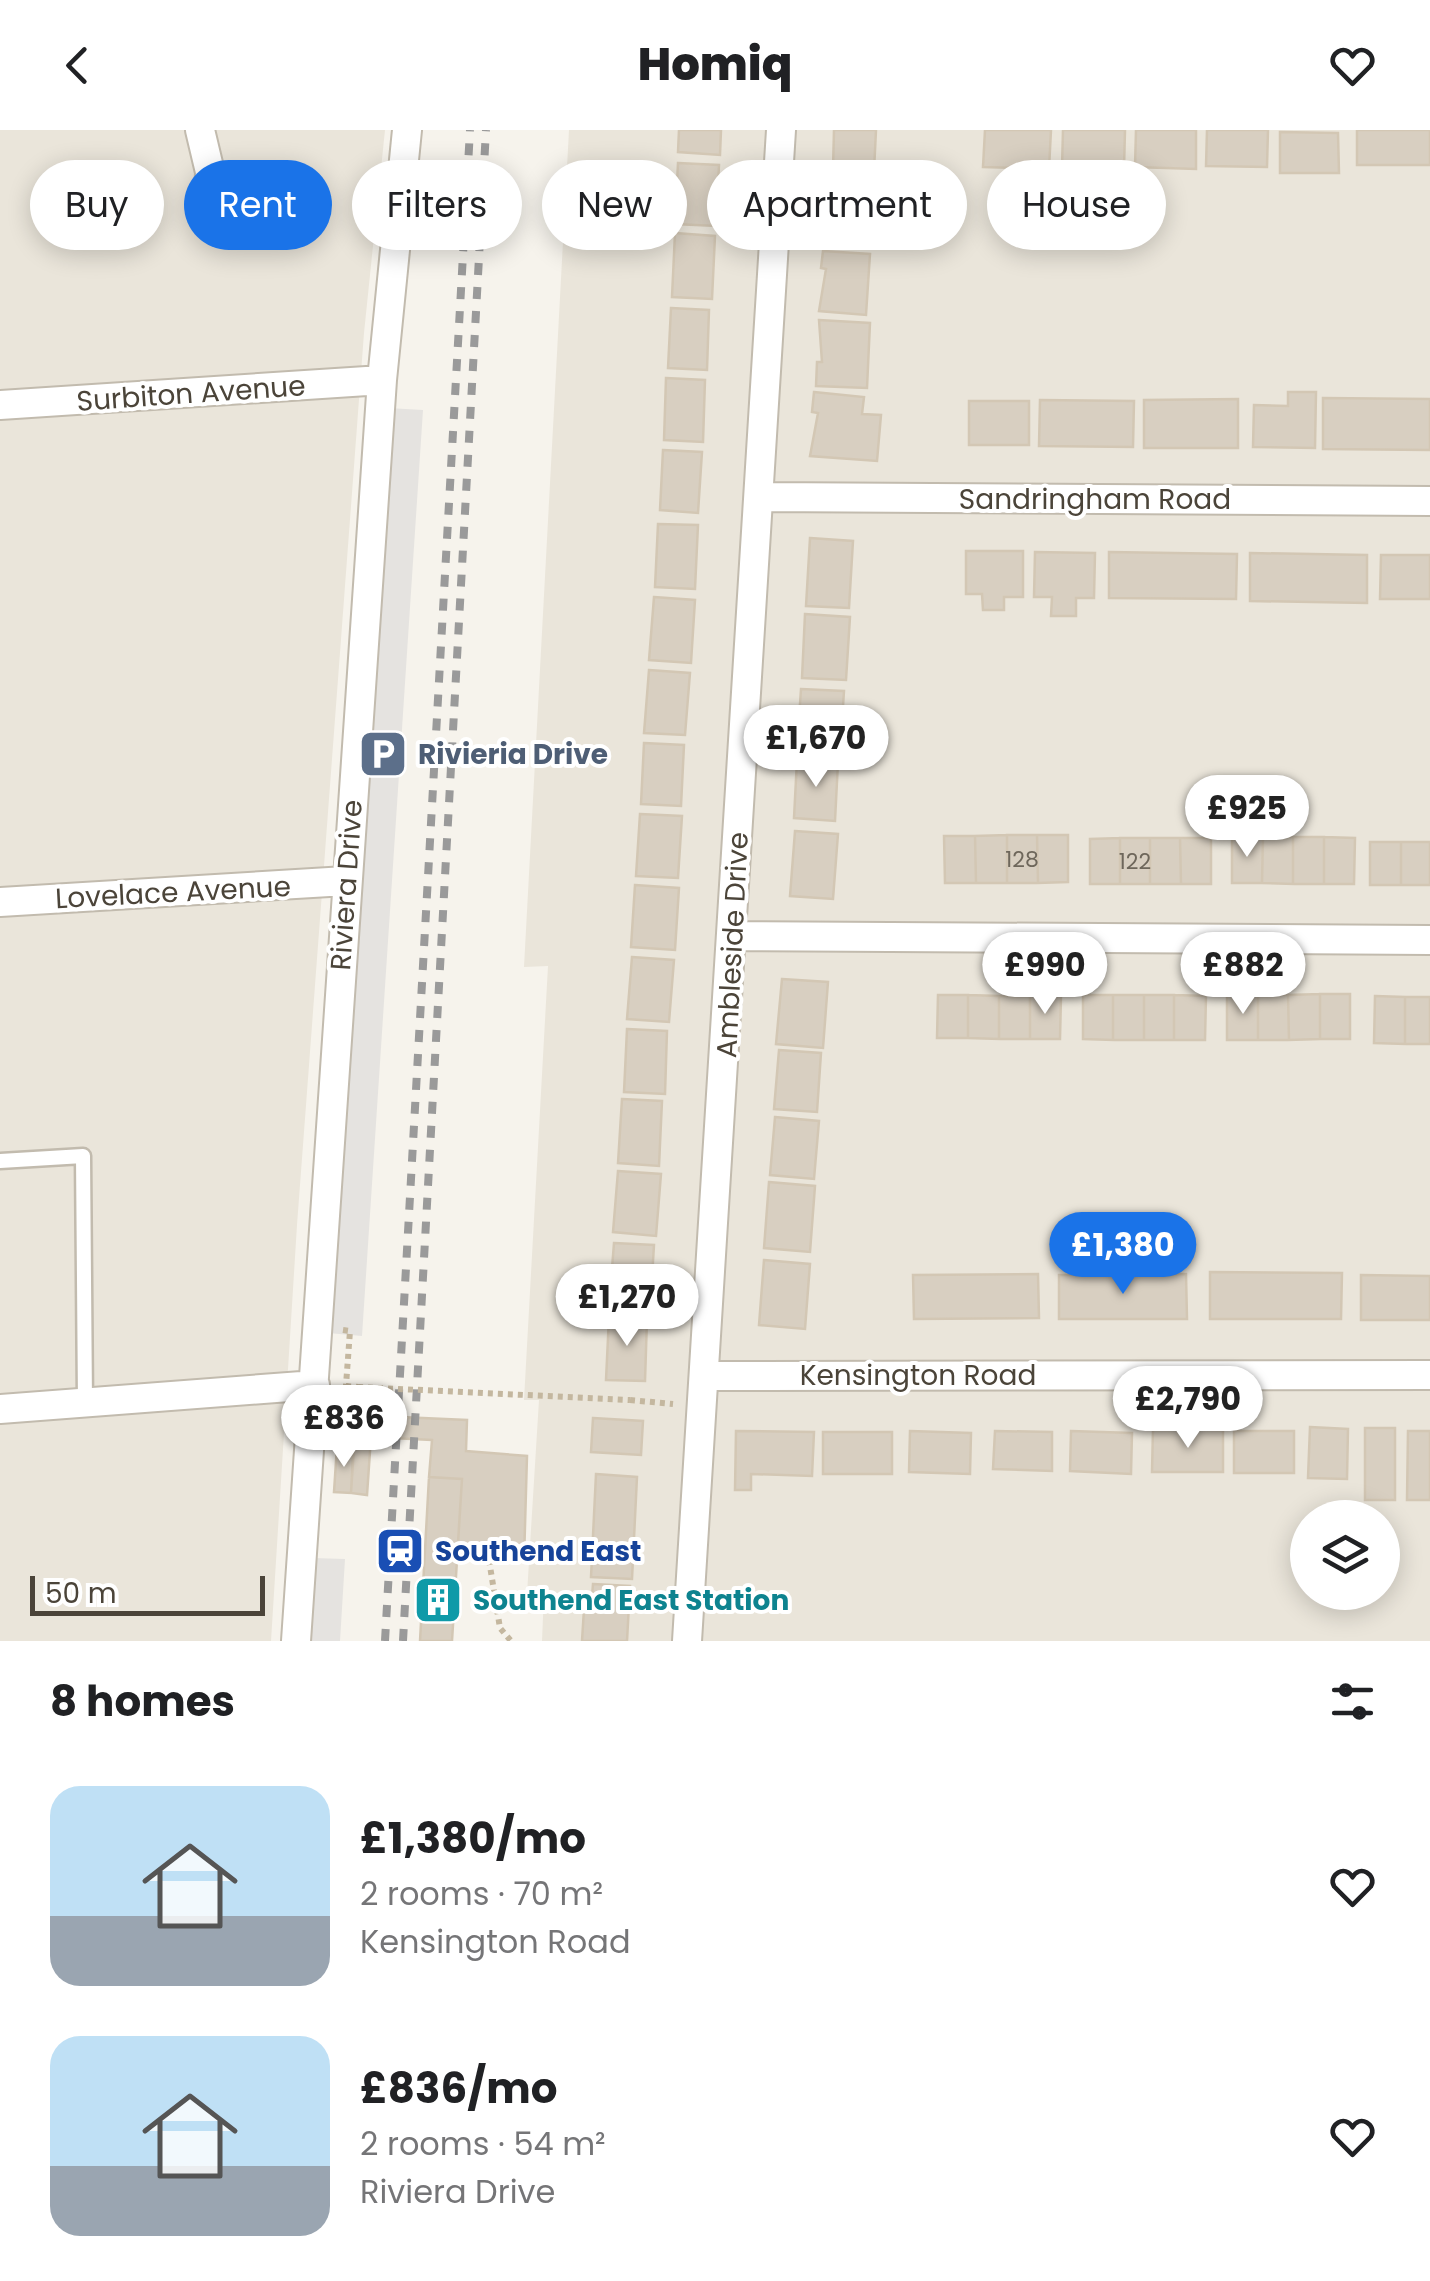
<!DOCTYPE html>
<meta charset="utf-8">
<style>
body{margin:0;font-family:Poppins,sans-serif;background:#f6f6f6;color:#202124;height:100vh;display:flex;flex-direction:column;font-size:38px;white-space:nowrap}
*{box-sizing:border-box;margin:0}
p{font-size:32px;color:#757577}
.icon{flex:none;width:55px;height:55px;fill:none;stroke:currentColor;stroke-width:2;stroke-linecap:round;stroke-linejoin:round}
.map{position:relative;height:1511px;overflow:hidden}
.sheet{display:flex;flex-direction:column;background:#fff;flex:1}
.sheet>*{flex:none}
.top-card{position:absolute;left:30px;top:30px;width:1370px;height:90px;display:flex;gap:20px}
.tools{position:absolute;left:1290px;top:1370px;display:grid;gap:20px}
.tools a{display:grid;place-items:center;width:110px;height:110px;border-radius:50%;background:#fff;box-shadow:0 5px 25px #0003;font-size:50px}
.scale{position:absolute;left:30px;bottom:25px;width:235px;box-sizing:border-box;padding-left:10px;border:5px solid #4b4439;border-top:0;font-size:28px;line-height:35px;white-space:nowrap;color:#4b4439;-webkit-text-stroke:8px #fff;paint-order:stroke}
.price{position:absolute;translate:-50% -85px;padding:0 22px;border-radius:35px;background:#fff;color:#222;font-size:32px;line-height:65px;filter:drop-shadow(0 2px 5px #0008)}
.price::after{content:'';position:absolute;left:50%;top:60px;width:30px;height:22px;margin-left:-15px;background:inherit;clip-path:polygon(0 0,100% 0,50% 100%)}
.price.selected{background:#1a73e8;color:#fff}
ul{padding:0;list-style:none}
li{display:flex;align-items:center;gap:30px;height:250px;padding:0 50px}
li span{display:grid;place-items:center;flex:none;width:280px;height:200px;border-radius:30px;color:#555}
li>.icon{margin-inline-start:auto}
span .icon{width:120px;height:120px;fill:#fffc;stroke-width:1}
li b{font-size:42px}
h2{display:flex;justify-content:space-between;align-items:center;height:120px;padding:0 50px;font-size:42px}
.chip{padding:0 35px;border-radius:45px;background:#fff;box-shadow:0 5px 25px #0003;font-size:35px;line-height:90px}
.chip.selected{background:#1a73e8;color:#fff}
header{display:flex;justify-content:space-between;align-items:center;height:130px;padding:0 50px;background:#fff;font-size:45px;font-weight:800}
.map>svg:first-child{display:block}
</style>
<header><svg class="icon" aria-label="back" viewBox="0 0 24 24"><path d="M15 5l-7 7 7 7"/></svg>Homiq<svg class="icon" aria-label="heart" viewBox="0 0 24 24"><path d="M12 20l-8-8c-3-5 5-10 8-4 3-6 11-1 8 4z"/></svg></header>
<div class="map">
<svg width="1430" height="1511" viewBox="0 0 1430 1511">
<rect width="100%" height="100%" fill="#f6f3ec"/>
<path fill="#eae5da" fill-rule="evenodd" d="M0,0h385l-21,203 -67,892 -26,416h-271z
M569,0h861v1511h-888l2,-48 -17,1 12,-194h-15l24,-434 -24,1zM1308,1388h74v74h-74z"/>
<path fill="#e5e3e0" d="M388,278l35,2 -61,926 -34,-3z
M313,1428l32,1 -5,82h-32z"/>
<path fill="#d8cfc1" stroke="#d3c7b4" stroke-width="2.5" d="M679,0h42l-1,25 -42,-3z
M834,0h42l-2,41 -41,-2z
M985,0h66l-2,39 -66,-2z
M1063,0h62l-1,39 -62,-1z
M1136,0h60v39l-61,-2z
M1207,0h61l-1,37 -61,-1z
M1357,0h73v35h-73z
M1280,2l58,1 1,40h-59z
M678,33l41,2 -3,61 -41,-2z
M832,48l52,2v17h-11l-2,46 -41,-1z
M675,103l40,3 -3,63 -40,-2z
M823,121l47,3 -4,61 -47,-4 7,-42 -5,-1z
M671,178l38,2 -2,60 -39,-2z
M819,190l51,3 -3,65 -51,-2 1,-24h5z
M666,248l39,2 -2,62 -39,-2z
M814,262l50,5 -2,17 19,1 -4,46 -67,-5 8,-43 -6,-1z
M1288,262h28l-1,56 -62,-1 1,-42 34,1z
M1323,268l107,1v51l-107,-1z
M1238,269v49h-94v-48z
M1040,270l94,1 -1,46 -94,-1z
M969,271h60v44h-60z
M663,320l39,2 -4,61 -38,-3z
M658,394l40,1 -3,64 -40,-2z
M810,408l43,3 -4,67 -43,-2z
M966,421h57v46h-19v13h-21l-1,-16h-16z
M1035,422l60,1 -1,45h-18v18h-25l1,-19h-18z
M1109,422l128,2 -1,45 -127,-1z
M1250,423l117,2v48l-117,-2z
M1381,425h49v44h-50z
M654,467l41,3 -4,63 -42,-3z
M805,484l45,3 -4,63 -44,-2z
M649,540l41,3 -5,62 -41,-2z
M801,559l43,2 -4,61 -43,-3z
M644,613l40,2 -3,61 -40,-2z
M797,630l41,2 -3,59 -41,-3z
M640,684l42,2 -4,62 -42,-2z
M795,701l43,3 -5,65 -43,-3z
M1007,705h30l1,48h-31z
M1007,705v48h-31l-1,-47z
M1037,705h31v47l-30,1z
M944,706h31l1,47h-31z
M1232,707h31l-1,46h-30z
M1263,707h30v47l-31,-1z
M1293,707h31v47h-31z
M1324,707l31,1 -1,46h-30z
M1120,708v46h-30v-45z
M1120,708h30v46h-30z
M1150,708h30l1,46h-31z
M1180,708h31v46h-30z
M1370,712h31v43h-31z
M1401,712h29v43h-29z
M635,755l44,3 -4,62 -44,-3z
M632,827l42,3 -5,62 -42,-3z
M782,849l46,3 -5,66 -47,-4z
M1258,864v46h-31v-45z
M1258,864l30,1 1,45h-31z
M1320,864h30v45h-30z
M1320,864v45l-31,1 -1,-45z
M938,865h30v43h-31z
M968,865l31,1v43l-31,-1z
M1083,865h30v45l-30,-1z
M1113,865h31v45h-31z
M1144,865h30v45h-30z
M1174,865l32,1 -1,44h-31z
M999,866h31v43h-31z
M1030,866h31l-1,43h-30z
M1375,866l30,1v47l-31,-1z
M1405,867h25v47h-25z
M627,899l40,2 -2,63 -41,-2z
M779,920l42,3 -4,59 -43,-3z
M622,969l40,2 -3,65 -41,-3z
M775,987l44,4 -5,58 -44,-4z
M618,1041l43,3 -5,62 -43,-4z
M769,1052l46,4 -5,66 -46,-4z
M614,1113l40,2 -4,65 -41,-3z
M764,1130l46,4 -5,65 -46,-4z
M1210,1142l132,1 -1,46h-131z
M1038,1144l1,44 -125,1 -1,-44z
M1186,1144l1,45h-128v-44z
M1361,1145l69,1v44h-69z
M609,1187l38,2 -2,62 -39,-1z
M355,1285l112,5 -1,31 61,5 -3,105 -67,-3 5,-79 -33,-2 3,-37 -61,-3 -4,58 -16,-2z
M593,1288l50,3 -2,34 -50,-3z
M1310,1297l38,2 -1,50 -39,-1z
M1365,1298h30v72h-30z
M1153,1299l70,1v42h-71z
M736,1301l78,1 -2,44 -61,-2v16h-16z
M910,1301l61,2 -1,41 -61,-2z
M995,1301l57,1v39l-59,-2z
M1071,1301l61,2 -1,41 -61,-3z
M1234,1301h60v42h-60z
M1408,1301h22v69h-23z
M823,1302h69v42h-69z
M337,1316l17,1 -3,46 -17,-1z
M596,1344l41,3 -5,102 -41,-2z
M429,1347l33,2 -10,162h-32z
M593,1454l37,2 -3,55h-45l2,-32h7z"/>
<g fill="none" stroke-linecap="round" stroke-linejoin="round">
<g stroke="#c2bbae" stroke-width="19">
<path id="service" d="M0,1031l83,-5 2,247"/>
</g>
<g stroke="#c2bbae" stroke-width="32">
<path id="minor" d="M200,0l10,42 -1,24
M0,275l382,-25
M759,367l671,4
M0,772l346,-21
M733,806l697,4
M706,1246l724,-1
M0,1279l315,-24
M296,1511l86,-1261 25,-250
M687,1511l94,-1511"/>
</g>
<path stroke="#c4b79f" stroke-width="6" stroke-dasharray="5 5" stroke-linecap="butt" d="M343,1200l7,1 -7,95
M346,1256l12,1
M630,1270l43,4
M489,1430l11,68 11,13"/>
<use href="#service" stroke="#fff" stroke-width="14"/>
<use href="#minor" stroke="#fff" stroke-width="28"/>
<path stroke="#9a9a9a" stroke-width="8" stroke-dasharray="12 12" stroke-linecap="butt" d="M385,1511l85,-1511
M403,1511l83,-1511"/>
<path stroke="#c4b79f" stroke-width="6" stroke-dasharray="5 5" stroke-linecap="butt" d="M358,1257l272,13"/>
</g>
<defs>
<g id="parking-square" transform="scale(2.5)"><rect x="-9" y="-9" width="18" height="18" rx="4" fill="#5c6f8a" stroke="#fff"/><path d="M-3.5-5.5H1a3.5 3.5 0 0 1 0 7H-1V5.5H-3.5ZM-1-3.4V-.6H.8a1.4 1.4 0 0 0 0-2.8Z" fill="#fff"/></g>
<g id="station-square" transform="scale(2.5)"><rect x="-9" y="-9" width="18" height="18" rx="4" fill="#1a4fb4" stroke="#fff"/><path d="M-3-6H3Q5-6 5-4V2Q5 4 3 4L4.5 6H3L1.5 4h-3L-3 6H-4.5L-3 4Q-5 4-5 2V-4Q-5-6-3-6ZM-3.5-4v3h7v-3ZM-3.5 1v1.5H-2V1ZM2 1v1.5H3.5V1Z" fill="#fff"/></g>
<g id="building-square" transform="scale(2.5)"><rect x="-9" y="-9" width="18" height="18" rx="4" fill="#0f9aa8" stroke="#fff"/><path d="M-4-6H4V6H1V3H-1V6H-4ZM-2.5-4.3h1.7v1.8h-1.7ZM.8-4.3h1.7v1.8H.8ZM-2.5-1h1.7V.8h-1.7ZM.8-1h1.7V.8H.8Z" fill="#fff"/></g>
</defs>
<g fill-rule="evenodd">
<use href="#parking-square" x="383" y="624"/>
<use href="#station-square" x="400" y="1421"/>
<use href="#building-square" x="438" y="1470"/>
</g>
<g text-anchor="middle" stroke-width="8" stroke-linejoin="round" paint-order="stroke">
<g font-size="22" fill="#6e675b">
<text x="1022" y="737">128</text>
<text x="1135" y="739">122</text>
</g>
<g font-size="28" fill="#4b4439" stroke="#fff">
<text transform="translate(191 263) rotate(-4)" y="10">Surbiton Avenue</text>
<text x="1095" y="379">Sandringham Road</text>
<text transform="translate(346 755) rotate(-86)" y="10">Riviera Drive</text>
<text transform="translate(173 762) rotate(-3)" y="10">Lovelace Avenue</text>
<text transform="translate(732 815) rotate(-87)" y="10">Ambleside Drive</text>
<text x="918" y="1255">Kensington Road</text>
</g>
<g font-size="28" font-weight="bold" fill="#4e5e75" stroke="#fff" text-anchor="start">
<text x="418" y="634">Rivieria Drive</text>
</g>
<g font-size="28" font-weight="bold" fill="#164399" stroke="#fff" text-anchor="start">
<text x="435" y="1431">Southend East</text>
</g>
<g font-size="28" font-weight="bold" fill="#0d838f" stroke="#fff" text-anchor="start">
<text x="473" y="1480">Southend East Station</text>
</g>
</g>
</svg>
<div class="tools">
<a><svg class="icon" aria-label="layers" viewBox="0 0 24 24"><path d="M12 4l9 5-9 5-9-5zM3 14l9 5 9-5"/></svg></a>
</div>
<div class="scale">50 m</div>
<b class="price" style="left:816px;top:660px">£1,670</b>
<b class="price" style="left:1247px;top:730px">£925</b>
<b class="price" style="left:1045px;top:887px">£990</b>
<b class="price" style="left:1243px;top:887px">£882</b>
<b class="price selected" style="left:1123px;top:1167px">£1,380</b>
<b class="price" style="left:627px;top:1219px">£1,270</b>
<b class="price" style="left:1188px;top:1321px">£2,790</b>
<b class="price" style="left:344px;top:1340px">£836</b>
<div class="top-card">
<a class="chip">Buy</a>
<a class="chip selected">Rent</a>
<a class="chip">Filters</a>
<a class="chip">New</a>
<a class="chip">Apartment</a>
<a class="chip">House</a>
</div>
</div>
<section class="sheet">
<h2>8 homes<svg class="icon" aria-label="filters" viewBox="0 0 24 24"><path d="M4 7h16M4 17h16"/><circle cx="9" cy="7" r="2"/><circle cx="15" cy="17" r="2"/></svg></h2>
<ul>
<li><span style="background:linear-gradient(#bfe0f5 65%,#9aa5b1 0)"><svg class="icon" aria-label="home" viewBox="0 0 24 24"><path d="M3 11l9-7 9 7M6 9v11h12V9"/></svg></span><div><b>£1,380/mo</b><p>2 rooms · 70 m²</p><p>Kensington Road</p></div><svg class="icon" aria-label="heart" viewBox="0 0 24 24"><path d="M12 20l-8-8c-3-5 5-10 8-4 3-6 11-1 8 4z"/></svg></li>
<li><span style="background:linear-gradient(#bfe0f5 65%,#9aa5b1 0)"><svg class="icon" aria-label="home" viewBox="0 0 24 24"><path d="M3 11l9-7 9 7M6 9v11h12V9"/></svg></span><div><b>£836/mo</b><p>2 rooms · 54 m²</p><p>Riviera Drive</p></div><svg class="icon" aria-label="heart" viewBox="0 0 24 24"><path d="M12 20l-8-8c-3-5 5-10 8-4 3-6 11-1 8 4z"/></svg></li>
</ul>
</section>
